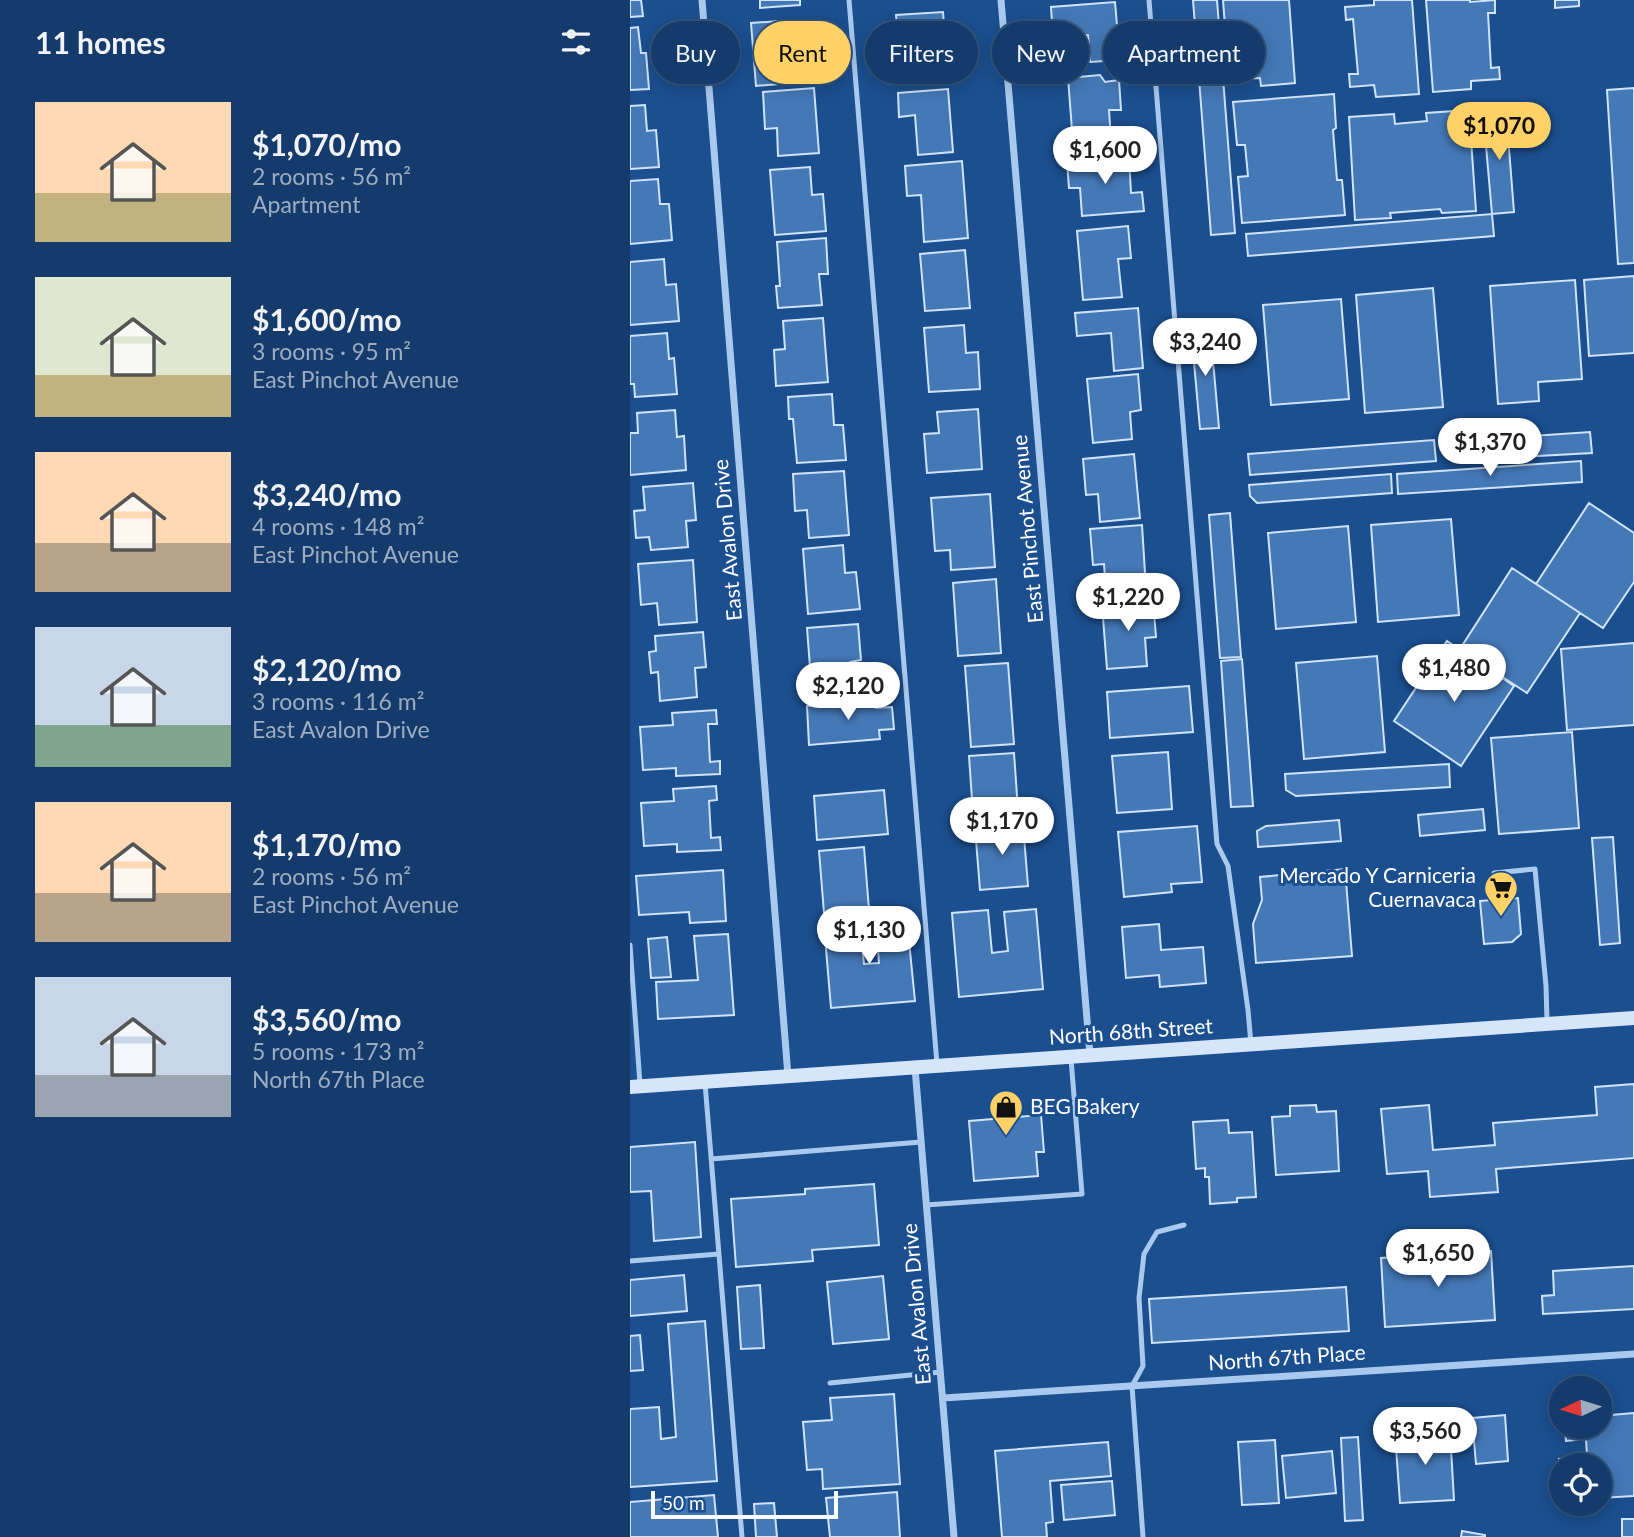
<!DOCTYPE html>
<meta charset="utf-8">
<style>
body{margin:0;font-family:Lato,sans-serif;background:#1d4271;color:#f1f3f6;height:100vh;display:flex;flex-direction:column;font-size:26px;white-space:nowrap}
*{box-sizing:border-box;margin:0}
p{font-size:23px;color:#9dadc1}
.icon{flex:none;width:38px;height:38px;fill:none;stroke:currentColor;stroke-width:2;stroke-linecap:round;stroke-linejoin:round}
.map{position:relative;flex:1;overflow:hidden}
.sheet{display:flex;flex-direction:column;background:#143b6b;width:630px}
.sheet>*{flex:none}
.guide{position:absolute;left:21px;top:21px;width:665px;height:63px;display:flex;gap:14px}
.needle{width:46px;rotate:266deg}
.tools{position:absolute;left:919px;top:1376px;display:grid;gap:14px}
.tools a{display:grid;place-items:center;width:63px;height:63px;border-radius:50%;background:#143b6b;box-shadow:0 4px 18px #0003,0 0 0 2px #33557e;font-size:35px}
.scale{position:absolute;left:21px;bottom:18px;width:187px;box-sizing:border-box;padding-left:7px;border:4px solid #fff;border-top:0;font-size:19px;line-height:24px;white-space:nowrap;color:#fff;-webkit-text-stroke:5px #1b4f8f;paint-order:stroke}
.price{position:absolute;translate:-50% -60px;padding:0 16px;border-radius:24px;background:#fff;color:#222;font-size:23px;line-height:46px;filter:drop-shadow(0 2px 4px #0008)}
.price::after{content:'';position:absolute;left:50%;top:42px;width:21px;height:16px;margin-left:-10px;background:inherit;clip-path:polygon(0 0,100% 0,50% 100%)}
.price.selected{background:#ffd166;color:#111}
ul{padding:0;list-style:none}
li{display:flex;align-items:center;gap:21px;height:175px;padding:0 35px}
li span{display:grid;place-items:center;flex:none;width:196px;height:140px;border-radius:0px;color:#555}
li>.icon{margin-inline-start:auto}
span .icon{width:84px;height:84px;fill:#fffc;stroke-width:1}
li b{font-size:30px}
h2{display:flex;justify-content:space-between;align-items:center;height:84px;padding:0 35px;font-size:30px}
.pill{padding:0 24px;border-radius:32px;background:#143b6b;box-shadow:0 4px 18px #0003,0 0 0 2px #33557e;font-size:24px;line-height:63px}
.pill.selected{background:#ffd166;color:#111}
main{display:flex;flex:1;min-height:0}
.map>svg:first-child{display:block}
</style>
<main>
<section class="sheet">
<h2>11 homes<svg class="icon" aria-label="filters" viewBox="0 0 24 24"><path d="M4 7h16M4 17h16"/><circle cx="9" cy="7" r="2"/><circle cx="15" cy="17" r="2"/></svg></h2>
<ul>
<li><span style="background:linear-gradient(#ffd9b3 65%,#c2b280 0)"><svg class="icon" aria-label="home" viewBox="0 0 24 24"><path d="M3 11l9-7 9 7M6 9v11h12V9"/></svg></span><div><b>$1,070/mo</b><p>2 rooms · 56 m²</p><p>Apartment</p></div></li>
<li><span style="background:linear-gradient(#dfe7d0 70%,#c2b280 0)"><svg class="icon" aria-label="home" viewBox="0 0 24 24"><path d="M3 11l9-7 9 7M6 9v11h12V9"/></svg></span><div><b>$1,600/mo</b><p>3 rooms · 95 m²</p><p>East Pinchot Avenue</p></div></li>
<li><span style="background:linear-gradient(#ffd9b3 65%,#b9a48a 0)"><svg class="icon" aria-label="home" viewBox="0 0 24 24"><path d="M3 11l9-7 9 7M6 9v11h12V9"/></svg></span><div><b>$3,240/mo</b><p>4 rooms · 148 m²</p><p>East Pinchot Avenue</p></div></li>
<li><span style="background:linear-gradient(#c9d6e8 70%,#7fa58c 0)"><svg class="icon" aria-label="home" viewBox="0 0 24 24"><path d="M3 11l9-7 9 7M6 9v11h12V9"/></svg></span><div><b>$2,120/mo</b><p>3 rooms · 116 m²</p><p>East Avalon Drive</p></div></li>
<li><span style="background:linear-gradient(#ffd9b3 65%,#b9a48a 0)"><svg class="icon" aria-label="home" viewBox="0 0 24 24"><path d="M3 11l9-7 9 7M6 9v11h12V9"/></svg></span><div><b>$1,170/mo</b><p>2 rooms · 56 m²</p><p>East Pinchot Avenue</p></div></li>
<li><span style="background:linear-gradient(#c9d6e8 70%,#9aa5b1 0)"><svg class="icon" aria-label="home" viewBox="0 0 24 24"><path d="M3 11l9-7 9 7M6 9v11h12V9"/></svg></span><div><b>$3,560/mo</b><p>5 rooms · 173 m²</p><p>North 67th Place</p></div></li>
</ul>
</section>
<div class="map">
<svg width="1004" height="1537" viewBox="0 0 1004 1537">
<rect width="100%" height="100%" fill="#1b4f8f"/>
<path fill="#4478b7" stroke="#cfe3fa" stroke-width="2" d="M0,0h11l2,16 -13,1z
M130,0h40v5l-40,3z
M563,0h24l18,233 -24,2z
M593,0h66l6,83 -34,3 -1,-8 -31,2z
M744,0h38l7,94 -43,3 -2,-12 -24,2 -1,-13h9l-5,-55 -7,1 -1,-13 29,-2z
M796,0h44v2l25,-2v13h-7l3,55 8,-1 1,12 -29,2v8l-38,3z
M925,0h24v6l-24,2z
M485,2l5,58 -30,2 -2,-27 -35,3 -2,-31z
M313,12l5,66 -35,3 -2,-32h-12l-3,-34z
M165,20l2,23 15,-1 3,39 -59,5 -5,-63z
M8,27l3,26h5l3,36 -19,1v-62z
M470,75l5,7 14,-2 2,30h-12l2,30 -38,3 -5,-65z
M184,88l5,65 -41,3 -1,-28 -12,1 -2,-37z
M1004,88v175l-16,1 -11,-174z
M318,89l5,63 -35,3 -3,-40 -16,2 -1,-24z
M704,94l2,34 -3,2 4,50h5l3,35 -103,8 -4,-46 10,-1 -3,-31h-8l-4,-43z
M15,105l2,26 9,-1 3,37 -29,2v-63z
M839,110l7,101 -34,2 -2,-4 -50,4 1,5 -36,2 -6,-103 45,-3 1,10 32,-3 -1,-8z
M876,110l8,102 -22,2 -9,-102z
M499,157l2,36 11,-1 2,19 -62,5 -2,-28h-11l-2,-26z
M332,161l6,77 -44,4 -3,-47 -14,1 -2,-30z
M180,167l2,28 11,-1 3,37 -51,4 -5,-65z
M28,179l2,25h9l3,36 -42,4v-63z
M862,214l2,22 -246,20 -2,-22z
M498,226l3,32 -13,1 4,38 -39,3 -6,-69z
M196,238l2,36h-9l3,31 -44,3 -2,-22h4l-3,-44z
M335,250l5,58 -45,3 -5,-57z
M34,259l2,26 10,-1 3,37 -49,4v-63z
M1004,276v77l-45,3 -5,-76z
M945,280l7,99 -44,3 1,19 -41,3 -8,-118z
M803,288l10,119 -78,6 -9,-118z
M711,299l8,100 -78,6 -8,-100z
M508,308l5,60 -29,3 -3,-38 -34,3 -2,-23z
M193,318l5,64 -52,4 -2,-36 11,-1 -2,-28z
M334,325l2,28 12,-1 2,37 -51,3 -5,-64z
M580,327l9,101 -19,1 -9,-100z
M37,333l2,26 5,-1 3,36 -42,3 -1,-13h-4v-48z
M508,374l3,36 -11,2 2,27 -39,4 -6,-64z
M202,394l2,31h9l3,35 -49,3 -4,-44h-4l-1,-22z
M348,409l4,60 -55,4 -3,-39 15,-1 -2,-21z
M45,410l2,27 7,-1 2,34 -56,5v-42h8l-1,-20z
M960,432l2,21 -106,6 -1,-20z
M804,440l2,21 -186,14 -2,-21z
M504,454l6,64 -40,4 -2,-28 -12,1 -3,-36z
M951,461l1,21 -184,12 -1,-20z
M214,471l5,64 -40,3 -2,-28 -12,1 -2,-37z
M761,474l1,19 -135,10 -7,-7 -1,-11z
M63,483l3,37 -10,1 2,26 -37,3 -2,-13 -13,1 -2,-27 11,-1 -2,-23z
M360,494l5,73 -44,3 -1,-20 -15,1 -4,-53z
M959,503l45,30v49l-31,46 -67,-44z
M600,513l11,144 -21,1 -11,-143z
M821,519l8,96 -81,7 -7,-97z
M512,525l4,64 -40,3 -2,-28 -11,1 -3,-36z
M718,526l8,96 -80,7 -8,-96z
M213,545l2,28 11,-1 4,37 -52,5 -5,-65z
M63,560l4,62 -38,3 -2,-22 -16,2 -3,-41z
M882,568l68,45 -53,80 -67,-44z
M366,579l5,74 -43,3 -5,-73z
M523,600l3,37 -11,1 2,28 -40,3 -5,-64z
M228,624l3,36 -11,2 2,27 -40,4 -5,-65z
M73,632l3,35 -11,1 2,29 -37,4 -2,-29 -7,1 -2,-21 7,-1 -1,-15z
M817,641l67,45 -53,80 -67,-45z
M1004,643v82l-67,5 -6,-81z
M747,656l8,96 -81,7 -8,-96z
M612,659l11,147 -22,1 -10,-146z
M378,663l6,81 -43,3 -6,-81z
M559,686l4,46 -83,6 -3,-46z
M246,701v7l16,-1 2,22 -15,1 1,9 -71,6 -2,-39z
M86,710l1,14h-9l2,38 10,-1v13l-44,2v-8l-33,2 -3,-43 33,-2 -1,-12z
M942,732l7,96 -80,6 -8,-96z
M538,752l4,57 -55,4 -5,-57z
M384,753l4,57 -45,4 -4,-58z
M819,764l1,23 -154,9 -10,-6 -1,-16z
M86,786l1,14 -8,1 2,37 9,-1 1,13 -44,2v-8l-33,2 -3,-43 33,-2 -1,-12z
M254,790l4,44 -71,6 -3,-44z
M853,809l2,21 -65,6 -2,-21z
M709,820l2,21 -83,6 -1,-16 9,-5z
M393,824l5,62 -48,4 -5,-62z
M567,826l5,56 -31,2 1,8 -48,5 -6,-65z
M983,837l7,106 -20,2 -8,-107z
M234,847l5,63 -45,3 -5,-62z
M715,869l7,87 -96,7 -3,-39 9,-24 -2,-23z
M93,870l3,51 -36,2 -1,-11 -50,3 -3,-39z
M888,898l3,36 -9,8 -28,2 -4,-43z
M406,909l7,80 -84,8 -7,-84 36,-3 4,43 16,-2 -4,-39z
M277,921l8,80 -84,7 -7,-83 36,-3 4,42 15,-1 -3,-40z
M529,924l2,26 42,-3 3,36 -46,4 -1,-12 -33,3 -4,-51z
M98,934l6,81 -76,4 -2,-37 42,-2 -4,-44z
M37,937l4,40 -20,1 -3,-39z
M1004,1084v74l-138,11 2,23 -68,5 -2,-26 -41,3 -6,-65 48,-4 4,45 62,-5 -2,-22 104,-8 -2,-28z
M686,1105l1,7 19,-1 3,60 -63,4 -4,-58 18,-1v-10z
M411,1115l3,37h-8l2,24 -64,5 -5,-60z
M598,1120l1,13 23,-1 4,65 -19,1v4l-27,2 -1,-27h-4v-9l-9,1 -3,-47z
M65,1142l6,95 -47,4 -3,-50 -21,1v-45z
M244,1184l5,61 -67,5 1,11 -77,6 -5,-68 74,-5v-5z
M861,1251l4,69 -110,7 -4,-69z
M1004,1266v43l-91,5 -1,-18 12,-1 -1,-24z
M54,1275l3,36 -57,5v-36z
M253,1276l6,63 -56,5 -6,-62z
M130,1285l4,63 -23,1 -4,-62z
M716,1287l3,44 -197,12 -3,-44z
M75,1321l12,160 -87,6v-78l29,-2 2,32 15,-2 -8,-113z
M10,1335l3,35 -13,1v-35z
M264,1394l6,90 -77,5 -1,-20 -15,1 -4,-48 29,-2 -2,-22z
M1004,1413v83l-34,2v-33h-39v13l-2,-19 28,-2 -1,-18 -20,2 -1,-15h35v-10z
M875,1415l3,46 -32,3 -4,-46z
M820,1431l4,69 -54,3 -5,-69z
M728,1437l5,83 -18,1 -4,-83z
M645,1440l4,63 -37,2 -4,-63z
M478,1442l3,34 -61,5 3,41 -7,1 1,14h-45l-7,-86z
M702,1451l4,42 -50,5 -4,-42z
M482,1481l3,34 -51,5 -3,-35z
M267,1492l3,45h-70l-4,-39z
M84,1495l4,42h-88v-35z
M144,1503l3,34h-21l-2,-33z
M992,1519h12v18h-12z
M832,1531l23,4v2h-24z"/>
<g fill="none" stroke-linecap="round" stroke-linejoin="round">
<path stroke="#a9c9ee" stroke-width="5" d="M219,0l88,1064
M519,0l68,844 11,22 20,144 3,34
M864,873l41,-4 11,117 1,35
M0,945l10,139
M75,1083l37,454
M81,1159l210,-17
M296,1205l156,-11 -11,-135
M0,1261l89,-7
M200,1383l111,-11
M513,1537l-11,-151 11,-20 -4,-68 5,-44 13,-22 27,-7"/>
<path stroke="#a9c9ee" stroke-width="7" d="M72,0l86,1076
M371,0l89,1055
M285,1068l39,469
M313,1398l691,-44"/>
<path stroke="#d6e6fa" stroke-width="14" d="M0,1087l1004,-69"/>
</g>
<defs>
<g id="supermarket-pin" transform="scale(1.75)"><path d="M0 17L-7.5 6A9.5 9.5 0 1 1 7.5 6Z" fill="#ffd166" stroke="#1b4f8f"/><path d="M-6-5.5h2.5l.6 2H6L4.5 2H-2.5L-4.4-4H-6ZM-1.5 3.2a1.3 1.3 0 1 0 .1 0ZM3 3.2a1.3 1.3 0 1 0 .1 0Z" fill="#111"/></g>
<g id="shop-pin" transform="scale(1.75)"><path d="M0 17L-7.5 6A9.5 9.5 0 1 1 7.5 6Z" fill="#ffd166" stroke="#1b4f8f"/><path d="M-5-2.5h2.3a2.7 3.5 0 0 1 5.4 0H5L5.5 6h-11ZM-1.5-2.5h3a1.5 2.3 0 0 0-3 0Z" fill="#111"/></g>
</defs>
<g fill-rule="evenodd">
<use href="#supermarket-pin" x="871" y="888"/>
<use href="#shop-pin" x="376" y="1107"/>
</g>
<g text-anchor="middle" stroke-width="6" stroke-linejoin="round" paint-order="stroke">
<g font-size="21" fill="#fff" stroke="#1b4f8f">
<text transform="translate(398 529) rotate(-95)" y="7">East Pinchot Avenue</text>
<text transform="translate(98 540) rotate(-95)" y="7">East Avalon Drive</text>
<text transform="translate(501 1032) rotate(-4)" y="7">North 68th Street</text>
<text transform="translate(287 1304) rotate(-95)" y="7">East Avalon Drive</text>
<text transform="translate(657 1358) rotate(-4)" y="7">North 67th Place</text>
</g>
<g font-size="21" fill="#fff" stroke="#1b4f8f" text-anchor="end">
<text x="846" y="883">Mercado Y Carniceria<tspan x="846" dy="24">Cuernavaca</tspan></text>
<text x="400" y="1114" text-anchor="start">BEG Bakery</text>
</g>
</g>
</svg>
<div class="tools">
<a><svg class="needle" viewBox="-14 -14 28 28"><path d="M0-13l5 13h-10z" fill="#e53935"/><path d="M0 13l5-13h-10z" fill="#9dadc1"/></svg></a>
<a><svg class="icon" aria-label="locate" viewBox="0 0 24 24"><circle cx="12" cy="12" r="6"/><path d="M12 2v4M12 18v4M2 12h4M18 12h4"/></svg></a>
</div>
<div class="scale">50 m</div>
<b class="price selected" style="left:869px;top:162px">$1,070</b>
<b class="price" style="left:475px;top:186px">$1,600</b>
<b class="price" style="left:575px;top:378px">$3,240</b>
<b class="price" style="left:860px;top:478px">$1,370</b>
<b class="price" style="left:498px;top:633px">$1,220</b>
<b class="price" style="left:824px;top:704px">$1,480</b>
<b class="price" style="left:218px;top:722px">$2,120</b>
<b class="price" style="left:372px;top:857px">$1,170</b>
<b class="price" style="left:239px;top:966px">$1,130</b>
<b class="price" style="left:808px;top:1289px">$1,650</b>
<b class="price" style="left:795px;top:1467px">$3,560</b>
<div class="guide">
<a class="pill">Buy</a>
<a class="pill selected">Rent</a>
<a class="pill">Filters</a>
<a class="pill">New</a>
<a class="pill">Apartment</a>
</div>
</div>
</main>
